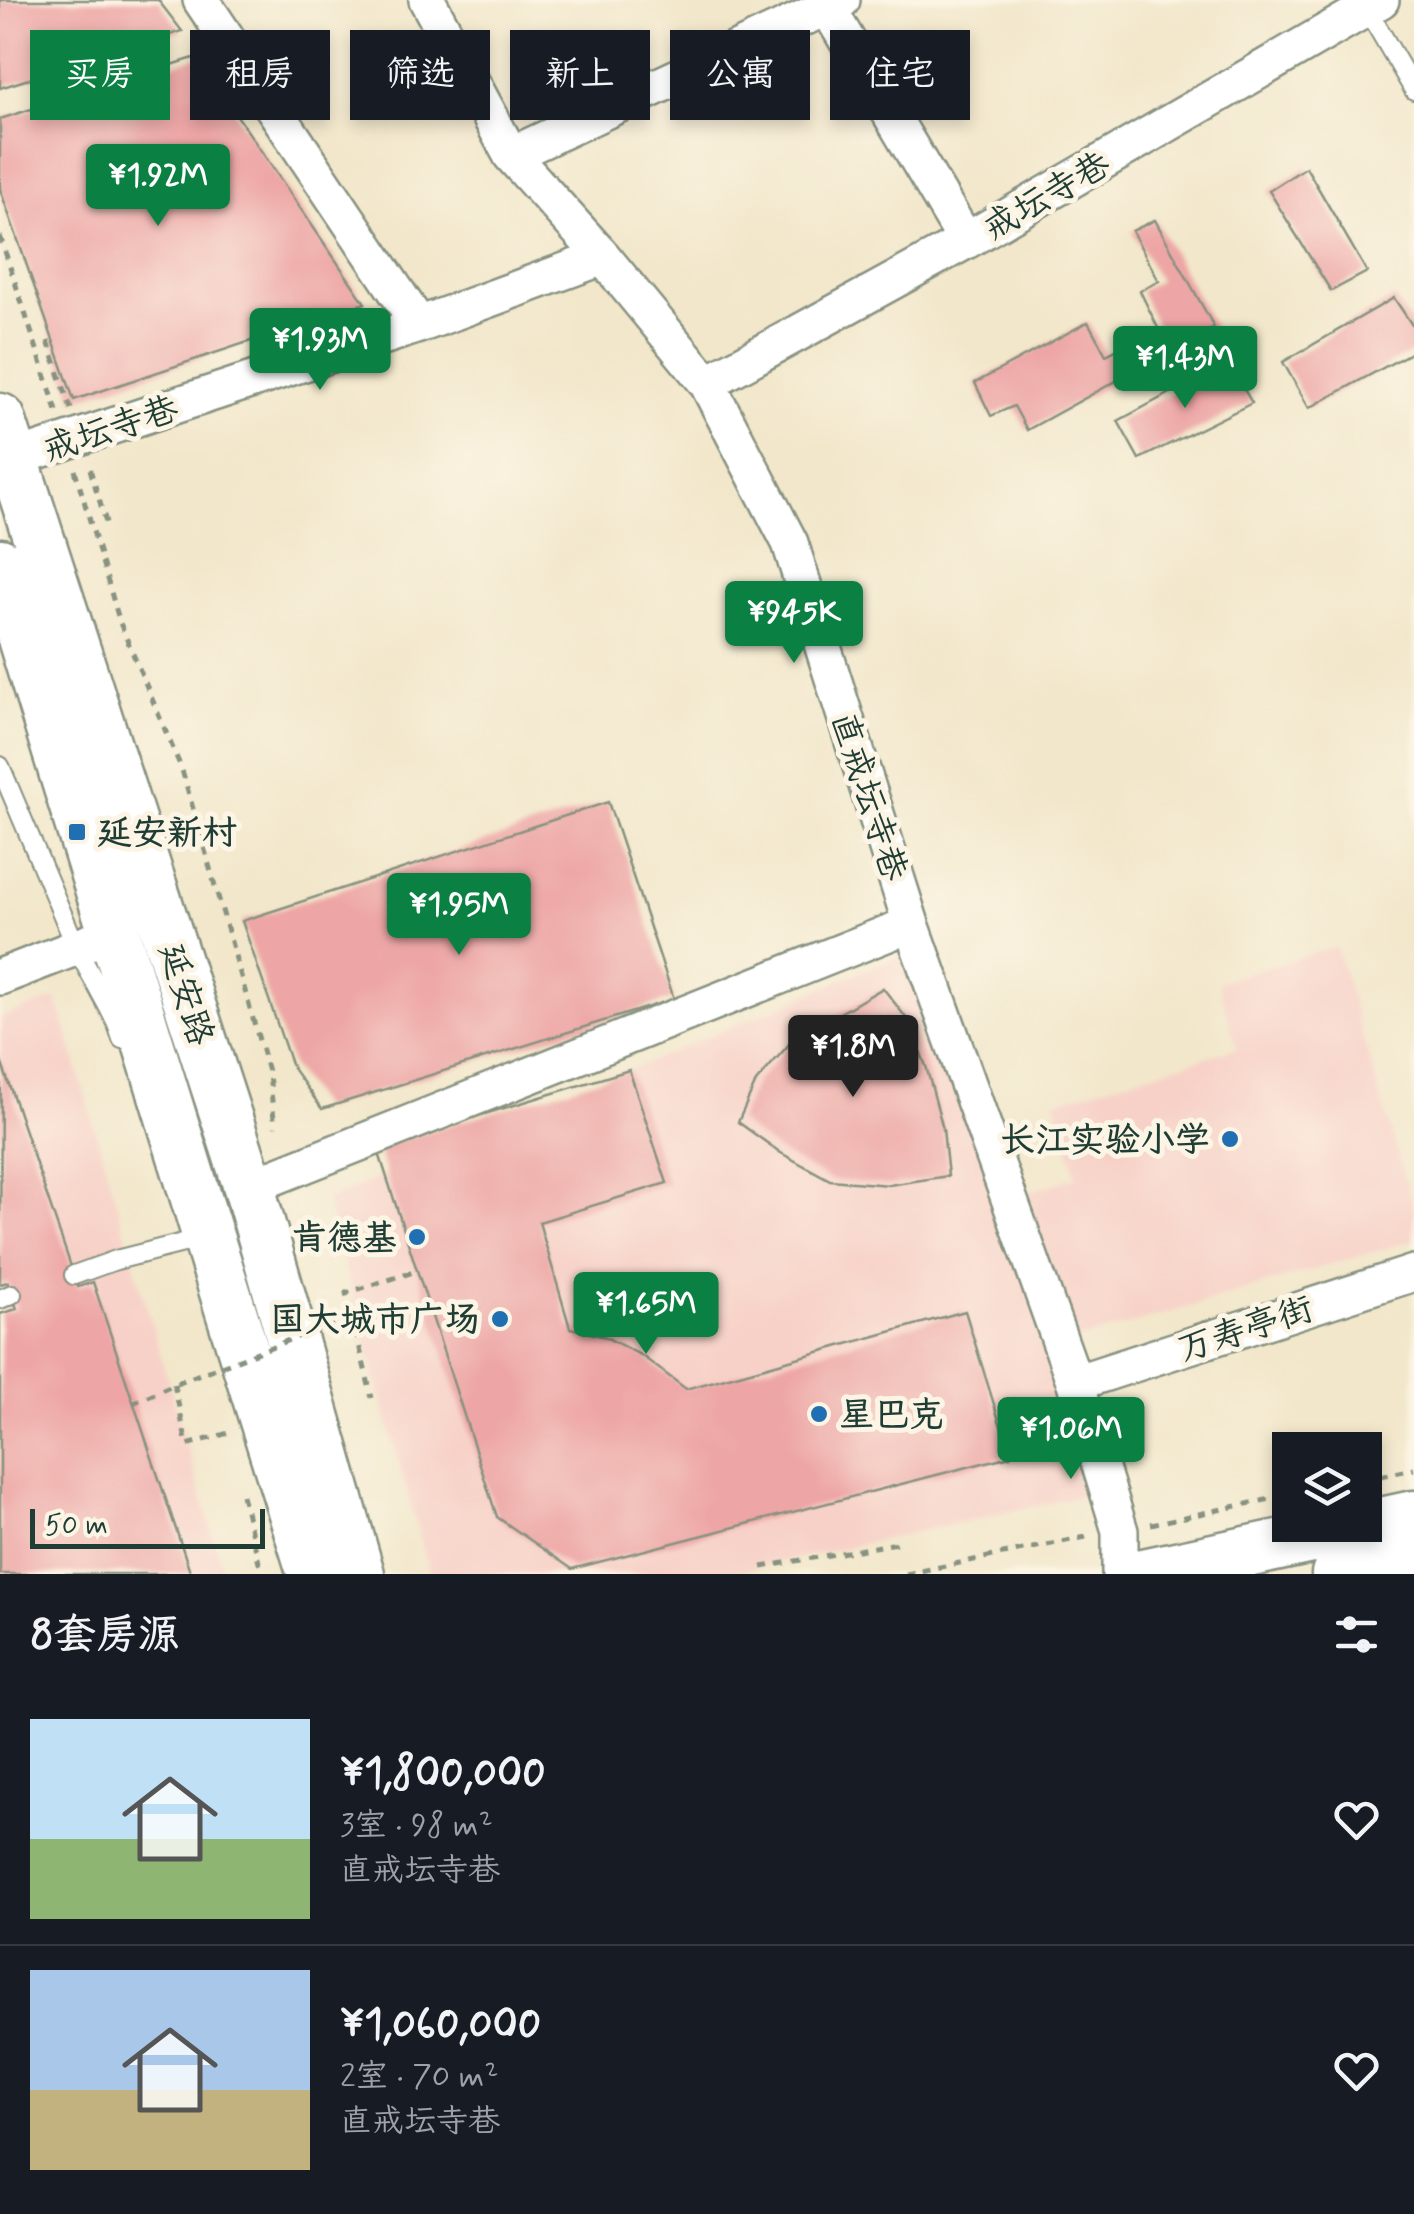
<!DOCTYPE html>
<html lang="zh">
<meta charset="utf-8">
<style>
body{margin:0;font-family:Mynerve,"LXGW WenKai TC",sans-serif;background:#242831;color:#f1f3f6;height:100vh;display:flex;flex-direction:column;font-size:38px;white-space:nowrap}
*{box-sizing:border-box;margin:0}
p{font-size:32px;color:#9ea1a6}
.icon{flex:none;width:55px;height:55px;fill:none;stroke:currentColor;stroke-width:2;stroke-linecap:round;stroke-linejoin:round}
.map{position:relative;height:1574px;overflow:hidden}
.drawer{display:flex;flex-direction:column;background:#171b24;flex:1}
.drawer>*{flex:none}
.banner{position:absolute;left:30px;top:30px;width:1355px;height:90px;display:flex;gap:20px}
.fabs{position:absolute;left:1272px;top:1432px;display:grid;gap:20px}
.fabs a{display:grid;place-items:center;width:110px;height:110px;border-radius:0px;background:#171b24;box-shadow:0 5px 15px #0003;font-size:50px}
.scale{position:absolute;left:30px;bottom:25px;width:235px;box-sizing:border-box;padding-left:10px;border:5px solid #1f3d34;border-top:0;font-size:28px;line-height:35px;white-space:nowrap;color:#1f3d34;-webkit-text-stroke:8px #fcf5e5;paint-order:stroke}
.price{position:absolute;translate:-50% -85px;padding:0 22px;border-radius:10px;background:#0b8043;color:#fff;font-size:32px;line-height:65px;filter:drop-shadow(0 2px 5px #0008)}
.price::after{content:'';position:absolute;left:50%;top:60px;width:30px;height:22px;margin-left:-15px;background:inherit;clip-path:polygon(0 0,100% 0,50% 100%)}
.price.on{background:#222;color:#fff}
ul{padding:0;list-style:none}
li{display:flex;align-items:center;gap:30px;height:250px;padding:0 30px}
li+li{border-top:2px solid #363941}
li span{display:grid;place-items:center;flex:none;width:280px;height:200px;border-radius:0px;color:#555}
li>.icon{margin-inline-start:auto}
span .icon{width:120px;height:120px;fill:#fffc;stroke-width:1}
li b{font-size:42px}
h2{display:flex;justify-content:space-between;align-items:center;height:120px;padding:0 30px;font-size:42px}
.chip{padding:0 35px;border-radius:0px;background:#171b24;box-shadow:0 5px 15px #0003;font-size:35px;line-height:90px}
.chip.on{background:#0b8043;color:#fff}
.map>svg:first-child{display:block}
</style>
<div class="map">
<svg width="1414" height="1574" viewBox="0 0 1414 1574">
<rect width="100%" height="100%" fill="#fcf5e5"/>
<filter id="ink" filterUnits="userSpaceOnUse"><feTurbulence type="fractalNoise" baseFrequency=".01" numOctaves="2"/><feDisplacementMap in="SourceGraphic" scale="20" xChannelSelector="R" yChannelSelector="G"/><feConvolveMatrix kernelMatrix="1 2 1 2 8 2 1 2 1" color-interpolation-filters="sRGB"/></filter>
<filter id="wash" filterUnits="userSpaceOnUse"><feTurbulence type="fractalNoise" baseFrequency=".0048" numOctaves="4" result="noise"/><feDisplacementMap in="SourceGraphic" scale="40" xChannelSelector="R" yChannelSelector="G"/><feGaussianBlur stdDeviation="2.25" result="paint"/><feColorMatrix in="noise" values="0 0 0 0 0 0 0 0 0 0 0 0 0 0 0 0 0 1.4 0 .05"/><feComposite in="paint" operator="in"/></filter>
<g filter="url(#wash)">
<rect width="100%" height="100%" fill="#f2e7cb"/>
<path fill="#f7d1c8" d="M918,947l82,253 77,-23 -22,-76 182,-53 -19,-66 118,-35 78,263v30l-370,110 40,145 -358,79h-296l-104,-374z
M57,998l167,576h-224v-556z"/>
<g id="blocks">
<path fill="#eda6a5" d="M0,0h158l24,31 -182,57z
M197,57l168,246 -291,97 -74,-211v-70z
M1306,167l61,105 -36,19 -62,-100z
M1155,220l59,107 -187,103 -13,-24 -23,10 -16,-33 113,-61 18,33 52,-27 -18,-37 19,-10 -27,-50z
M1394,298l20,30v23l-105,57 -26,-46z
M1228,362l24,41 -113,56 -21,-38z
M608,802l66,197 -352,110 -30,-42 -50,-146z
M883,988l24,31 19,47 17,63 5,47 -59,9 -59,-5 -49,-27 -43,-31 18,-40 36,-41z
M1,1061l77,226 15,-5 98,292h-191v-260l17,-5 -9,-27 -8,2z
M629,1070l38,113 -128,39 31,106 35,9 37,19 44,33 279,-78 45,145 -438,113 -75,-52 -120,-370z"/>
</g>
</g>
<g filter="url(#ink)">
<use href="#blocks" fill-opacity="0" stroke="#889280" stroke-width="2.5"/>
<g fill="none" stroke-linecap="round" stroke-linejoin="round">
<g stroke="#889280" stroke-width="22">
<path id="lane" d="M1364,4l50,86
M0,766l77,183 39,72 6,18
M74,1275l42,-15 91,-23
M0,1299l12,-5"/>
</g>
<g stroke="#889280" stroke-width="40">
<path id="street" d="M201,0l218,325
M427,0l84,155 92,102 104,126 83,160 121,381 164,459 45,148v43
M823,0l143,241
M511,155l331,-155
M707,383l259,-142 415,-241
M13,459l406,-134 184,-68
M0,977l116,-45
M249,1187l662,-263
M1075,1383l339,-110"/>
</g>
<g stroke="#889280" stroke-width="55">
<path id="secondary" d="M0,419l249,768 110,387
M0,564c106,337 207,674 313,1010
M1144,1574l270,-58
M1337,1574l77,-17"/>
</g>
<path stroke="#889280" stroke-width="5" stroke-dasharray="8 8" stroke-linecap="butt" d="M0,236l57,175
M48,341l23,68
M90,469l18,60
M75,470l45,153 62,147 87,305 6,52
M352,1316l20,82
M174,1384l13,61 41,-12
M1365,1479l49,-10
M242,1495l20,79
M1151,1524l139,-29
M762,1567l135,-24
M906,1574l180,-37"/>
<use href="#lane" stroke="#fff" stroke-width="18"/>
<use href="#street" stroke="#fff" stroke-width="35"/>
<use href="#secondary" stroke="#fff" stroke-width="50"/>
<path stroke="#889280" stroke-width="5" stroke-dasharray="8 8" stroke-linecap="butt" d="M133,1403l41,-19 178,-68 -6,-23 71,-22"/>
</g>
</g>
<g fill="#1f6fb2" stroke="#fcf5e5" stroke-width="4">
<rect x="67" y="822" width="20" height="20" rx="5"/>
<circle cx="1230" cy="1139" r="10"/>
<circle cx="417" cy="1237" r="10"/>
<circle cx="500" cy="1319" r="10"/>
<circle cx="819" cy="1414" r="10"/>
</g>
<g text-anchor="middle" stroke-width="10" stroke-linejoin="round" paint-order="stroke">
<g font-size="35" fill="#1f3d34" stroke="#fcf5e5">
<text transform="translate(1046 195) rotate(-30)" y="12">戒坛寺巷</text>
<text transform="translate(110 428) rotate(-18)" y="12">戒坛寺巷</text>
<text transform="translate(870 796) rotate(72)" y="12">直戒坛寺巷</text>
<text transform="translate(187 994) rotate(72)" y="12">延安路</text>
<text transform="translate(1245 1328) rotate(-18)" y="12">万寿亭街</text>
</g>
<g font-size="35" font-weight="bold" fill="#1f3d34" stroke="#fcf5e5" text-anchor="end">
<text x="97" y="844" text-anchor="start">延安新村</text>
<text x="1210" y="1151">长江实验小学</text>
<text x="397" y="1249">肯德基</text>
<text x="480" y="1331">国大城市广场</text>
<text x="839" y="1426" text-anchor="start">星巴克</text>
</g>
</g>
</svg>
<div class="fabs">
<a><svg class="icon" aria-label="layers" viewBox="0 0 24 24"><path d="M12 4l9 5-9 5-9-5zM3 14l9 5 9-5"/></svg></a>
</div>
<div class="scale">50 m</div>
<b class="price" style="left:158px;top:229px">¥1.92M</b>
<b class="price" style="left:320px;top:393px">¥1.93M</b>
<b class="price" style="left:1185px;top:411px">¥1.43M</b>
<b class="price" style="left:794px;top:666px">¥945K</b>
<b class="price" style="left:459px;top:958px">¥1.95M</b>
<b class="price on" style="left:853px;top:1100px">¥1.8M</b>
<b class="price" style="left:646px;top:1357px">¥1.65M</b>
<b class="price" style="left:1071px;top:1482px">¥1.06M</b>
<div class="banner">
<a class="chip on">买房</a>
<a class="chip">租房</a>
<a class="chip">筛选</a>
<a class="chip">新上</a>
<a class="chip">公寓</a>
<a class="chip">住宅</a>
</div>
</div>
<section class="drawer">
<h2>8套房源<svg class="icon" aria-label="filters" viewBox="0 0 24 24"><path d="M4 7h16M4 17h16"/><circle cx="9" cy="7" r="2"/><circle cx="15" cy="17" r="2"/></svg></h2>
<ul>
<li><span style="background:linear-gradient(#bfe0f5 60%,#8fb573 0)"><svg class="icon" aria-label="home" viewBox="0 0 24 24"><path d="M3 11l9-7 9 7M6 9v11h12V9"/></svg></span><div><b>¥1,800,000</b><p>3室 · 98 m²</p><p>直戒坛寺巷</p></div><svg class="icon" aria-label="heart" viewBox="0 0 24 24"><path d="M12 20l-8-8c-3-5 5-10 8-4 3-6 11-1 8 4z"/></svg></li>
<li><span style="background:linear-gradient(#a9c7e8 60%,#c2b280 0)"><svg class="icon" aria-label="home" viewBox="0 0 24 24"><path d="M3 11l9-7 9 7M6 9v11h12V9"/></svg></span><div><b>¥1,060,000</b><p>2室 · 70 m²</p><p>直戒坛寺巷</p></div><svg class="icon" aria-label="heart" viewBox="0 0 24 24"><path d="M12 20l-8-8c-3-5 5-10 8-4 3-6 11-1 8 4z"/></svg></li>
</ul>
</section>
